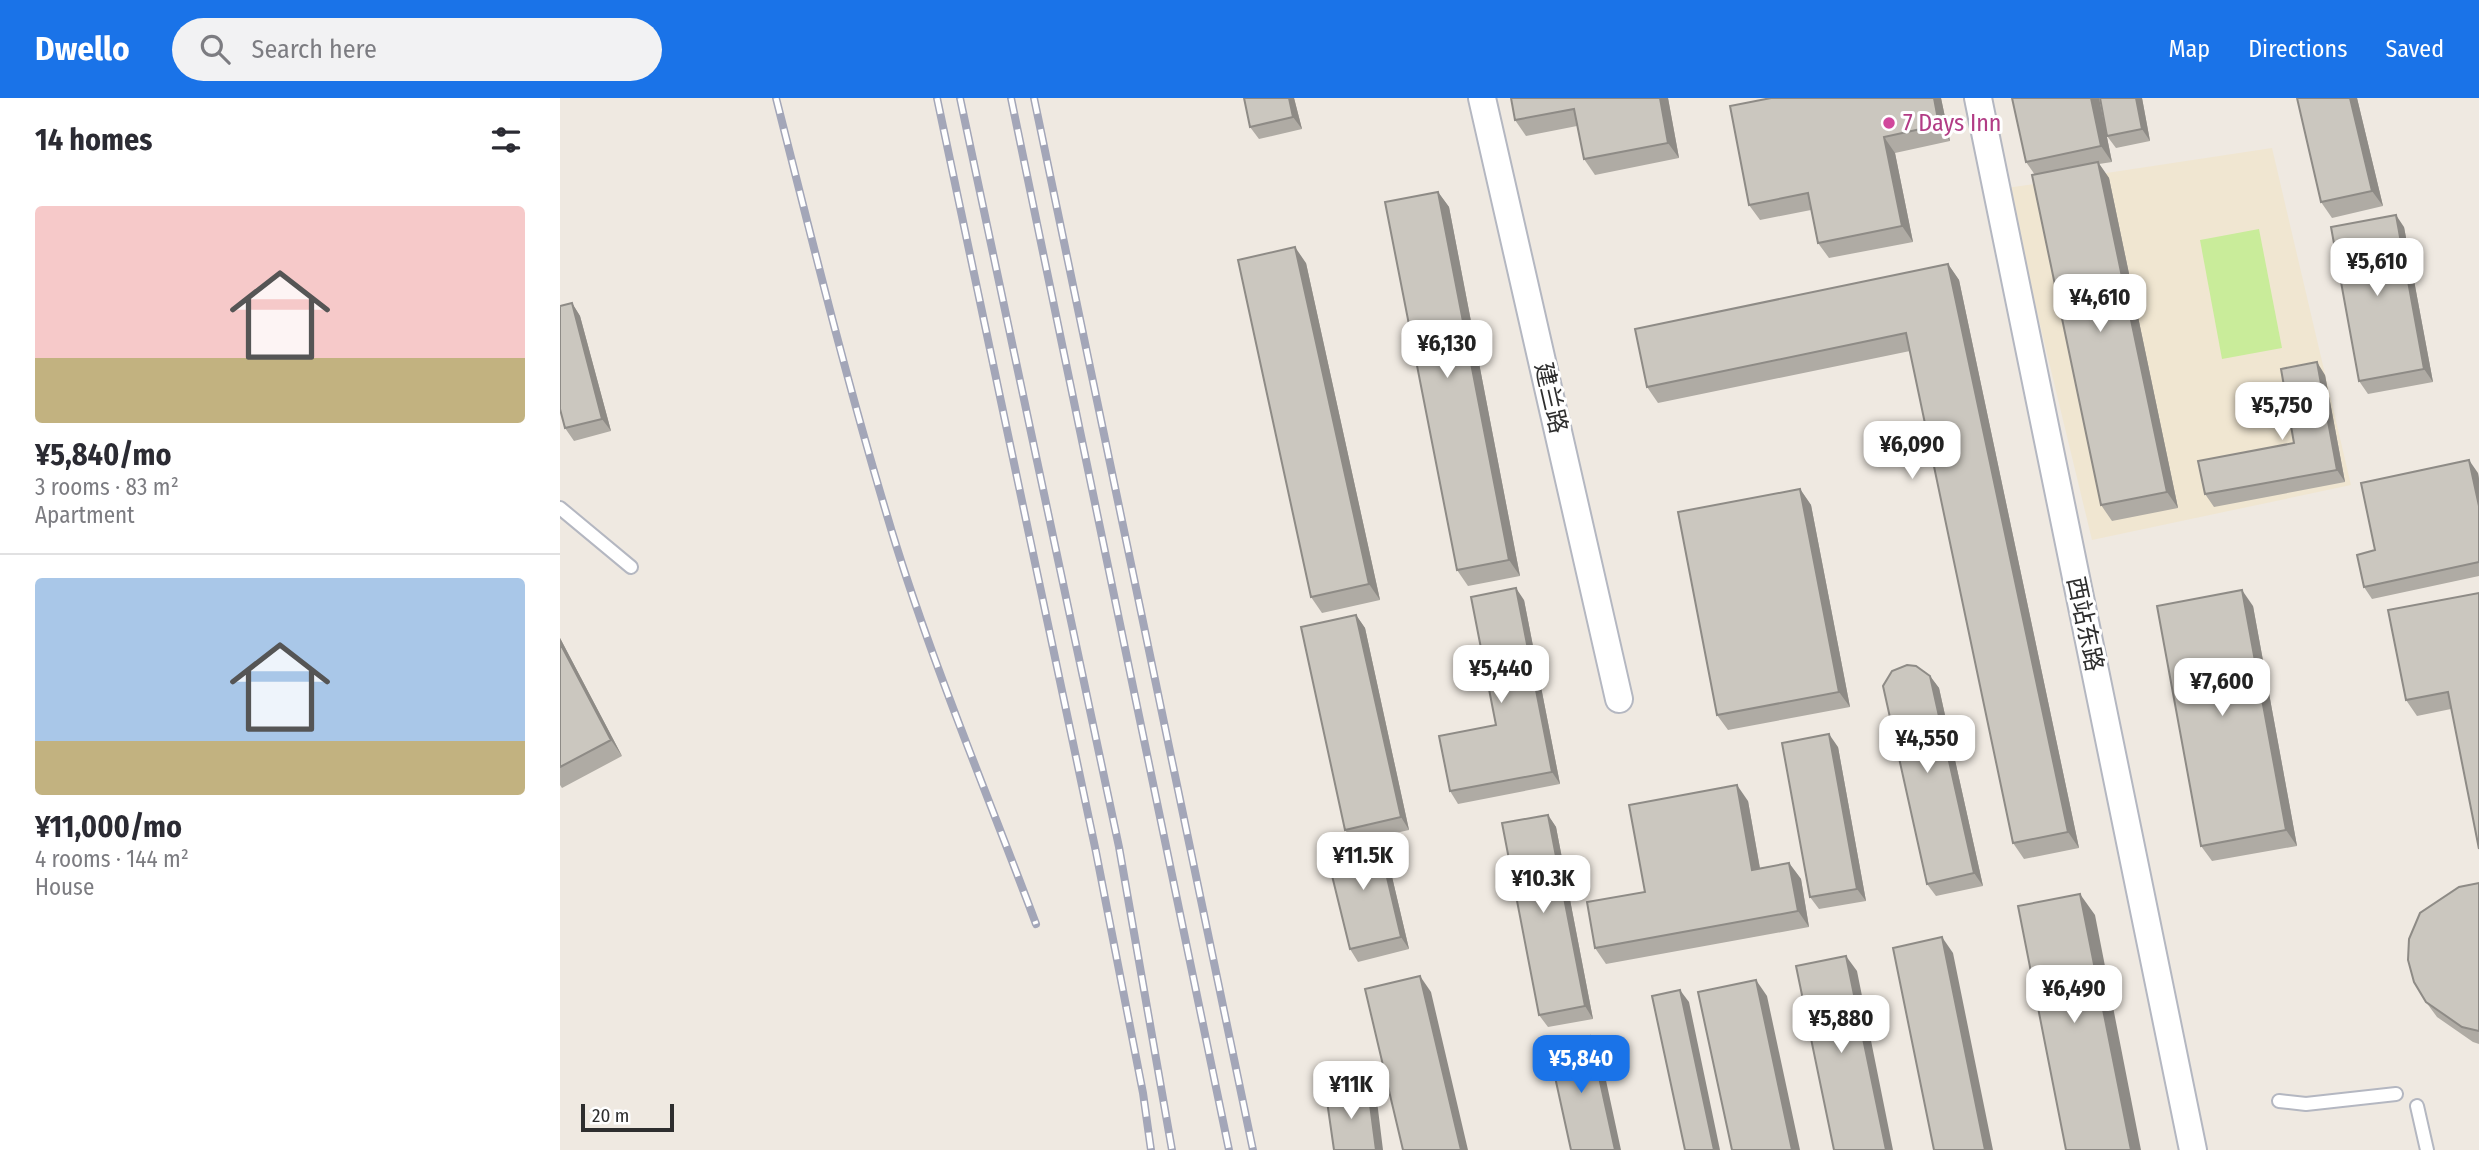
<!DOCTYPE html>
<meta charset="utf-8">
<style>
body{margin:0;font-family:"Fira Sans Condensed","Noto Sans SC",sans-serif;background:#f2f2f3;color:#2b2b33;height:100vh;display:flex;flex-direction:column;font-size:26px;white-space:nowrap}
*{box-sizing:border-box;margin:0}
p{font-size:23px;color:#7c7c81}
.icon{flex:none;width:38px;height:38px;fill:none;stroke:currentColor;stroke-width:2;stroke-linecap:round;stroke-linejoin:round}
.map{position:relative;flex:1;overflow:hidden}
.details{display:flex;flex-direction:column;background:#fff;width:560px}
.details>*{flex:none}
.scale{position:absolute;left:21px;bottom:18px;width:93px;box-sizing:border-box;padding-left:7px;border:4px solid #2e2e2e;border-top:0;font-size:19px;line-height:24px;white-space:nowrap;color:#2e2e2e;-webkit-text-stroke:5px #fff;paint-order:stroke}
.price{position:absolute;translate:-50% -60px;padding:0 16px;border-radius:14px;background:#fff;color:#222;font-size:23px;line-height:46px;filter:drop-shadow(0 2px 4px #0008)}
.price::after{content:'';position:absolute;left:50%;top:42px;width:21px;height:16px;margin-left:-10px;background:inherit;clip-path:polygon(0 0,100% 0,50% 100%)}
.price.selected{background:#1a73e8;color:#fff}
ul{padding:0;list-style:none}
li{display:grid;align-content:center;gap:14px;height:371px;padding:0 35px}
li+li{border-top:2px solid #e1e1e2}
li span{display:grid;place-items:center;height:217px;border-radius:7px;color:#555}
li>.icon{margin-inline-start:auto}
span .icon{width:126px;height:126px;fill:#fffc;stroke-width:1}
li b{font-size:30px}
h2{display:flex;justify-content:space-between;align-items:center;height:84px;padding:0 35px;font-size:30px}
header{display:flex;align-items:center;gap:42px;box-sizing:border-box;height:98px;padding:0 35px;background:#1a73e8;color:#fff}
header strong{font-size:33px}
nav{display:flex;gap:38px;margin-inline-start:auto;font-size:24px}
.search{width:490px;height:63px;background:#f2f2f3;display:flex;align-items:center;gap:18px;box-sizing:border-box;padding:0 24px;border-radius:38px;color:#7c7c81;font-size:26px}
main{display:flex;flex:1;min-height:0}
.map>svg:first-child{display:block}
</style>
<header>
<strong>Dwello</strong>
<div class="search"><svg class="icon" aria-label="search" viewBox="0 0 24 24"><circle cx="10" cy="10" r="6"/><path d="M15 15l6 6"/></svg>Search here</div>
<nav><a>Map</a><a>Directions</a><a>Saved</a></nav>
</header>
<main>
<section class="details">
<h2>14 homes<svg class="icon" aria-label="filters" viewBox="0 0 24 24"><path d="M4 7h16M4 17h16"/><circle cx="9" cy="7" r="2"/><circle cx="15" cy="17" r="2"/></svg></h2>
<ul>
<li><span style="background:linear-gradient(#f6c9c9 70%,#c2b280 0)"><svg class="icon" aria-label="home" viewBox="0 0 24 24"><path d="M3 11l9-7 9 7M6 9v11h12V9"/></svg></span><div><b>¥5,840/mo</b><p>3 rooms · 83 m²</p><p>Apartment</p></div></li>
<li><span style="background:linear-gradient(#a9c7e8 75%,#c2b280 0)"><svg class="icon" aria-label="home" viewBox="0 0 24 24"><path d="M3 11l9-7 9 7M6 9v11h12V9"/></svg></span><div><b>¥11,000/mo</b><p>4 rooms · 144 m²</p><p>House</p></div></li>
</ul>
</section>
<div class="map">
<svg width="1919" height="1052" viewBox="0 0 1919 1052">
<rect width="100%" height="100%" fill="#efe9e1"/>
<path fill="#f0e6d1" d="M1712,50l79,337 -259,55 -85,-352z"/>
<path fill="#c9ec9a" d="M1699,131l23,119 -60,11 -22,-119z"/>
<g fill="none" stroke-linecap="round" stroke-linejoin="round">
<g stroke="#b4b7c1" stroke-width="16">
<path id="service" d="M0,410l71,59
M1719,1003l27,3 90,-10
M1857,1008l10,44"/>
</g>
<g stroke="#b4b7c1" stroke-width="30">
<path id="minor" d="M922,0l137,601
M1418,0l215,1052"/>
</g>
<use href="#service" stroke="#fff" stroke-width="12"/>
<use href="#minor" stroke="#fff" stroke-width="26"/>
<g stroke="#a3a6b8" stroke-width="8">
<path id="rail" d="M216,0c35,138 69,277 110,414 41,140 99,275 150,412
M377,0l159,754 47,241 8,57
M400,0l159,749 53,303
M451,0l218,1052
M474,0l219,1052"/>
</g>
<use href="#rail" stroke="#fff" stroke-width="5" stroke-dasharray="16" stroke-linecap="butt"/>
</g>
<path fill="#afaba4" d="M684,0h50l8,31 -43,10 -9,-12z
M951,0h157l11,60 -84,17 -11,-16 -7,-33 -51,10 -11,-16z
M1211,0h170l9,43 -55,12 18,89 -84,16 -11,-15 -7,-33 -51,10 -11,-15z
M1539,0l13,64 -13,2 10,14 69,330 -66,13 -11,-16 -66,-330 -9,-13z
M1582,0l8,43 -34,7 -9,-12z
M1737,0h60l26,108 -51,12 -11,-16z
M878,94l11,15 71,369 -52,10 -11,-16z
M1844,129l29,155 -65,12 -9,-13z
M746,165l74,337 -58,13 -11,-16z
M1388,166l11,16 120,568 -55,11 -11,-16 -103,-492 -252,52 -11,-16z
M12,205l8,13 31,115 -37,10 -9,-13z
M1765,277l20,107 -131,25 -9,-13 89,-51z
M1918,375l1,6v97l-107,23 -8,-12 11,-37z
M1240,391l11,16 39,202 -122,23 -11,-15z
M1919,495l-28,116 -34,7 -11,-16z
M964,502l36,184 -102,20 -8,-13 46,-66z
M1693,508l44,240 -85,15 -11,-15z
M796,517l9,13 44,202 -31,7 7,10 24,102 -51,13 -8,-13 3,-109 -8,-10z
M0,540l62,118 -60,32 -2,-3z
M1370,578l9,12 44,198 -47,10 -9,-12z
M1278,649l28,154 -47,8 -9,-12z
M1188,703l12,67 29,-5 12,16 8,48 -203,37 -11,-16 50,-56z
M988,717l8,12 37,192 -45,8 -9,-12z
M1919,785v161l-6,-2 -36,-25 -11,-15z"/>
<path fill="#8e8b86" d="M729,0h5l8,31 -9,-12z
M1100,0h8l11,60 -11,-15z
M1374,0h7l9,43 -11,-16z
M1531,0h8l13,64 -11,-16z
M1576,0h6l8,43 -8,-12z
M1790,0h7l26,108 -11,-15z
M1324,39l11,16 18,89 -11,-16z
M1538,64l11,16 69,330 -11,-16z
M878,94l11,15 71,369 -11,-16z
M1836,117l8,12 29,155 -9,-13z
M735,149l11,16 74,337 -11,-16z
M1388,166l11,16 120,568 -11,-16z
M12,205l8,13 31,115 -9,-12z
M1757,264l8,13 20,107 -8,-12z
M1909,362l9,13 1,6v27z
M1240,391l11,16 39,202 -11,-15z
M956,490l8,12 36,184 -8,-12z
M1682,492l11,16 44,240 -11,-16z
M796,517l9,13 44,202 -8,-13z
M0,540l62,118 -11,-16 -51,-97z
M1370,578l9,12 44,198 -9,-13z
M1269,636l9,13 28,154 -9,-12z
M1177,687l11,16 15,85 -11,-16z
M988,717l8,12 37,192 -8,-13z
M817,737l8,12 24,102 -8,-12z
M1229,765l12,16 8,48 -11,-16z
M1520,796l15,21 46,235h-10z
M1382,839l11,16 40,197h-8z
M1286,858l11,15 36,179h-7z
M860,878l11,16 37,158h-7z
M1196,882l11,16 33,154h-8z
M1120,892l9,12 31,148h-6z
M1030,938l9,12 22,102h-6z
M808,991l9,12 6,49h-7z"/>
<path fill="#cbc7bf" stroke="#8e8b86" stroke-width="2" d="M684,0h45l4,19 -43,10z
M951,0h149l8,45 -84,16 -10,-50 -59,11z
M1211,0h163l5,27 -55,12 18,89 -84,17 -10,-50 -59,12 -19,-99z
M1452,0h79l10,48 -75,16z
M1540,0h36l6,31 -35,7z
M1737,0h53l22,93 -51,11z
M1538,64l69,330 -66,13 -69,-330z
M878,94l71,368 -52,10 -72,-368z
M1836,117l28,154 -65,12 -28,-154z
M735,149l74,337 -58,13 -73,-337z
M1388,166l120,568 -55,11 -107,-510 -259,54 -12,-58z
M12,205l30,116 -37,9 -5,-19v-103z
M1757,264l20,108 -132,24 -7,-33 96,-18 -13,-74z
M1909,362l10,46v56l-115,25 -7,-32 18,-5 -14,-67z
M1240,391l39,203 -122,23 -39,-203z
M956,490l36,184 -102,19 -11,-55 57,-11 -25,-128z
M1682,492l44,240 -85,16 -44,-240z
M1919,495v256l-31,-157 -42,8 -18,-90z
M796,517l45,202 -56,13 -44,-203z
M0,545l51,97 -51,27z
M1347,567l9,1 14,10 44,197 -47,11 -44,-198 9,-15z
M1269,636l28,155 -47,8 -28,-154z
M1177,687l15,85 37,-7 9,48 -203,37 -8,-46 58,-10 -16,-87z
M988,717l37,191 -46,9 -37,-192z
M817,737l24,102 -51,12 -25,-102z
M1919,785v148l-17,-4 -36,-25 -12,-20 -6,-22 1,-21 11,-26 39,-26z
M1520,796l51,256h-65l-48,-244z
M1382,839l43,213h-51l-41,-202z
M1286,858l40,194h-52l-38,-184z
M860,878l41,174h-58l-38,-161z
M1196,882l36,170h-60l-34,-158z
M1120,892l34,160h-29l-33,-154z
M1030,938l25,114h-44l-23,-105z
M808,991l8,61h-42l-8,-56z"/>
<circle fill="#d1479c" stroke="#fff" stroke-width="2.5" cx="1329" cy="25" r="7"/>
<g text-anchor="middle" stroke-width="6" stroke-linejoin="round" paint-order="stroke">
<g font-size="24" fill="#b23c85" stroke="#fff" text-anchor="start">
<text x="1343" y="33">7 Days Inn</text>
</g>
<g font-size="24" fill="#2e2e2e" stroke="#fff">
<text transform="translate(991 300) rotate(77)" y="8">建兰路</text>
<text transform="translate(1525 526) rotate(78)" y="8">西站东路</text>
</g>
</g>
</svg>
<div class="scale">20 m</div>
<b class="price" style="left:1817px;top:200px">¥5,610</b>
<b class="price" style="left:1540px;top:236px">¥4,610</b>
<b class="price" style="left:887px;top:282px">¥6,130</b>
<b class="price" style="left:1722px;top:344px">¥5,750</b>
<b class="price" style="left:1352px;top:383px">¥6,090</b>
<b class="price" style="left:941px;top:607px">¥5,440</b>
<b class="price" style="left:1662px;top:620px">¥7,600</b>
<b class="price" style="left:1367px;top:677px">¥4,550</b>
<b class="price" style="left:803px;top:794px">¥11.5K</b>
<b class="price" style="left:983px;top:817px">¥10.3K</b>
<b class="price" style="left:1514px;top:927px">¥6,490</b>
<b class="price" style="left:1281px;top:957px">¥5,880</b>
<b class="price selected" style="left:1021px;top:997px">¥5,840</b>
<b class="price" style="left:791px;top:1023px">¥11K</b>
</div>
</main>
